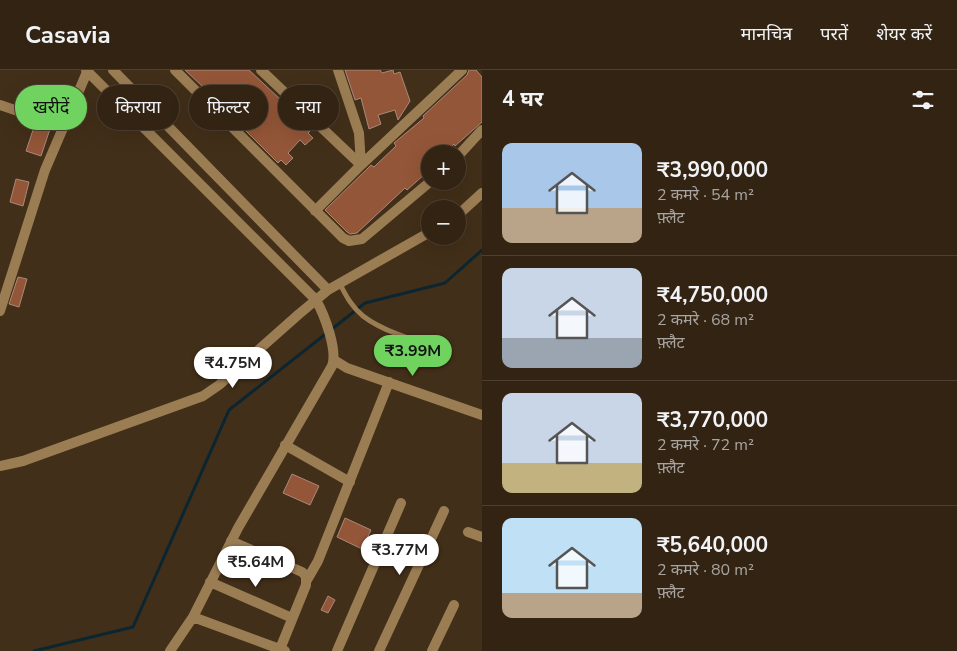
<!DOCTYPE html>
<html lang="hi">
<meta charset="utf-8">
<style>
body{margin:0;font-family:"Nunito Sans","Noto Sans Devanagari",sans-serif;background:#3d2f21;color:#f1f3f6;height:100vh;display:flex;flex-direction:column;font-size:19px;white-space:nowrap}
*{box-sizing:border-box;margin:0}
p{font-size:16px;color:#a8a4a0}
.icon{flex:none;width:28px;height:28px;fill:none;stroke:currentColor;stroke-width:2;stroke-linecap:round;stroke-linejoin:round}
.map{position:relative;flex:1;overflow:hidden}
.drawer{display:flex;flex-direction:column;background:#322313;width:475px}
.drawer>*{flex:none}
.guide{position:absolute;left:15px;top:15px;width:391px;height:45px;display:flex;gap:10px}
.tools{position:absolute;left:421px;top:75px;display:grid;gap:10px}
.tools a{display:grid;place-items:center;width:45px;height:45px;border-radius:50%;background:#322313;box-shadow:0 5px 20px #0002,0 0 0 1px #4d4033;font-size:25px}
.price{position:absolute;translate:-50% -42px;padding:0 11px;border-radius:18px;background:#fff;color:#222;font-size:16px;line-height:32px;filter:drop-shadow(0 1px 2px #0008)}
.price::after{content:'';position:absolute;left:50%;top:30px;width:15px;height:11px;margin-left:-8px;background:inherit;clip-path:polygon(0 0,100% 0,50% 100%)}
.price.on{background:#70d35f;color:#111}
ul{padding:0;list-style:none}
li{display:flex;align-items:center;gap:15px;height:125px;padding:0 20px}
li+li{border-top:1px solid #4d4033}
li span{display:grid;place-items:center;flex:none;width:140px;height:100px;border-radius:10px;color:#555}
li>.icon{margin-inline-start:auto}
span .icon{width:60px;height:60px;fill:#fffc;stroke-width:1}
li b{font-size:21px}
h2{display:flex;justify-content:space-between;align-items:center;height:60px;padding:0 20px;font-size:21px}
.tag{padding:0 18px;border-radius:22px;background:#322313;box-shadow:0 5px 20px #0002,0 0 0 1px #4d4033;font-size:18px;line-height:45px}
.tag.on{background:#70d35f;color:#111}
header{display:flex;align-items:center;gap:30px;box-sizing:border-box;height:70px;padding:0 25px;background:#322313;border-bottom:1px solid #4d4033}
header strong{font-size:24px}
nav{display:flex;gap:28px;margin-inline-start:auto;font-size:18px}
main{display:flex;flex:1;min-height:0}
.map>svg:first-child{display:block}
</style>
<header>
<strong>Casavia</strong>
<nav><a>मानचित्र</a><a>परतें</a><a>शेयर करें</a></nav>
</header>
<main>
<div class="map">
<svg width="482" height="581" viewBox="0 0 482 581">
<rect width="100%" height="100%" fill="#422f19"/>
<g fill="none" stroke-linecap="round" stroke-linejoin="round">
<path stroke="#0b2630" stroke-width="3" d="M34,581l99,-24 96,-217 136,-107 80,-20 37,-33"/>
</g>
<path fill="#945638" stroke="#a9897b" d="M185,0h64l63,59 -4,4 5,5 -8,7 -5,-5 -12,13 5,5 -7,7 -5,-5 -3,3 -59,-59 1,-1z
M345,0h35l2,3 11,-3 1,4 6,-2 10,29 -12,19 -3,-10 -17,5 3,9 -12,5 -8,-31 -6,2z
M469,0h7l6,7v45l-27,24 -1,-2 -10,10h-14v8l-8,7 4,4 -19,17 -2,-2 -48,45 -7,1 -3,-2 -22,-22 46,-45 3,2 22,-21 -2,-3 30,-25 -1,-2 44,-41z
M35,54l15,5 -9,27 -15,-5z
M16,109l13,3 -6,24 -13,-4z
M18,207l9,2 -8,28 -10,-3z
M292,404l27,12 -9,19 -27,-12z
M345,448l26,12 -9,19 -25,-12z
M328,526l7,4 -7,13 -7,-3z"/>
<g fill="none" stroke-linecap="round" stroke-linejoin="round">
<path stroke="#9b7d53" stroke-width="5" d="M340,214c6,12 12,23 23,32 19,15 53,25 76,32"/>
<path stroke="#9b7d53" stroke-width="10" d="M175,0l168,168 6,3 13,-2 69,-58
M261,0l100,95
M338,0l21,63 2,32
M0,35l62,21
M458,86l24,-26
M315,141l46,-46 101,-95
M0,241l45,-141 42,-98
M334,290l13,8 135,47
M285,375l65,37
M468,462l14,5
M231,471l71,31 4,4v9l-26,64
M307,510l11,-19 71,-179
M210,512l82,36
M193,547l92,34
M170,581l23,-34 45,-89 94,-162c6,-16 -8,-52 -16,-66
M337,581l64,-148
M379,581l65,-140
M432,581l22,-46"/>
<path stroke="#9b7d53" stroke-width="10" d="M86,0l230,230
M113,0l215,220
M458,145l24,-22
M0,396l23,-5 180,-65 16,-11 80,-71 29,-24 102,-58"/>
</g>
</svg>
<div class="tools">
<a>+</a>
<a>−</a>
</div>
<b class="price on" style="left:413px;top:307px">₹3.99M</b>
<b class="price" style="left:233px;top:319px">₹4.75M</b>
<b class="price" style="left:400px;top:506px">₹3.77M</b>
<b class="price" style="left:256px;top:518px">₹5.64M</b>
<div class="guide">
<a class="tag on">खरीदें</a>
<a class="tag">किराया</a>
<a class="tag">फ़िल्टर</a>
<a class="tag">नया</a>
</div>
</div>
<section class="drawer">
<h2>4 घर<svg class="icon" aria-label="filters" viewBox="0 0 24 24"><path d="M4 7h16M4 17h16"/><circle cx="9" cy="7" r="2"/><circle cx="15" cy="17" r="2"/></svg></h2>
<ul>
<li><span style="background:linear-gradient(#a9c7e8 65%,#b9a48a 0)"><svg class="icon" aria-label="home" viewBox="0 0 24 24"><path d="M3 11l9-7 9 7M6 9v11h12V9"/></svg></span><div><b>₹3,990,000</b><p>2 कमरे · 54 m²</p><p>फ़्लैट</p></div></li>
<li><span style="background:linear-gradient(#c9d6e8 70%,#9aa5b1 0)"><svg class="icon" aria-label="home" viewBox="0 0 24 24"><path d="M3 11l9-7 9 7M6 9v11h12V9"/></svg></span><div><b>₹4,750,000</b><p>2 कमरे · 68 m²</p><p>फ़्लैट</p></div></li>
<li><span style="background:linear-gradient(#c9d6e8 70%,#c2b280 0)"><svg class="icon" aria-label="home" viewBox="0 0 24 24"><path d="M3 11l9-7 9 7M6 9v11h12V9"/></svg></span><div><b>₹3,770,000</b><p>2 कमरे · 72 m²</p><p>फ़्लैट</p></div></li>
<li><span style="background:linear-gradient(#bfe0f5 75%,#b9a48a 0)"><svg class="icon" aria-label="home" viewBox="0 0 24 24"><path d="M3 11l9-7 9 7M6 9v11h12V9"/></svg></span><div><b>₹5,640,000</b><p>2 कमरे · 80 m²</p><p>फ़्लैट</p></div></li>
</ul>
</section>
</main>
